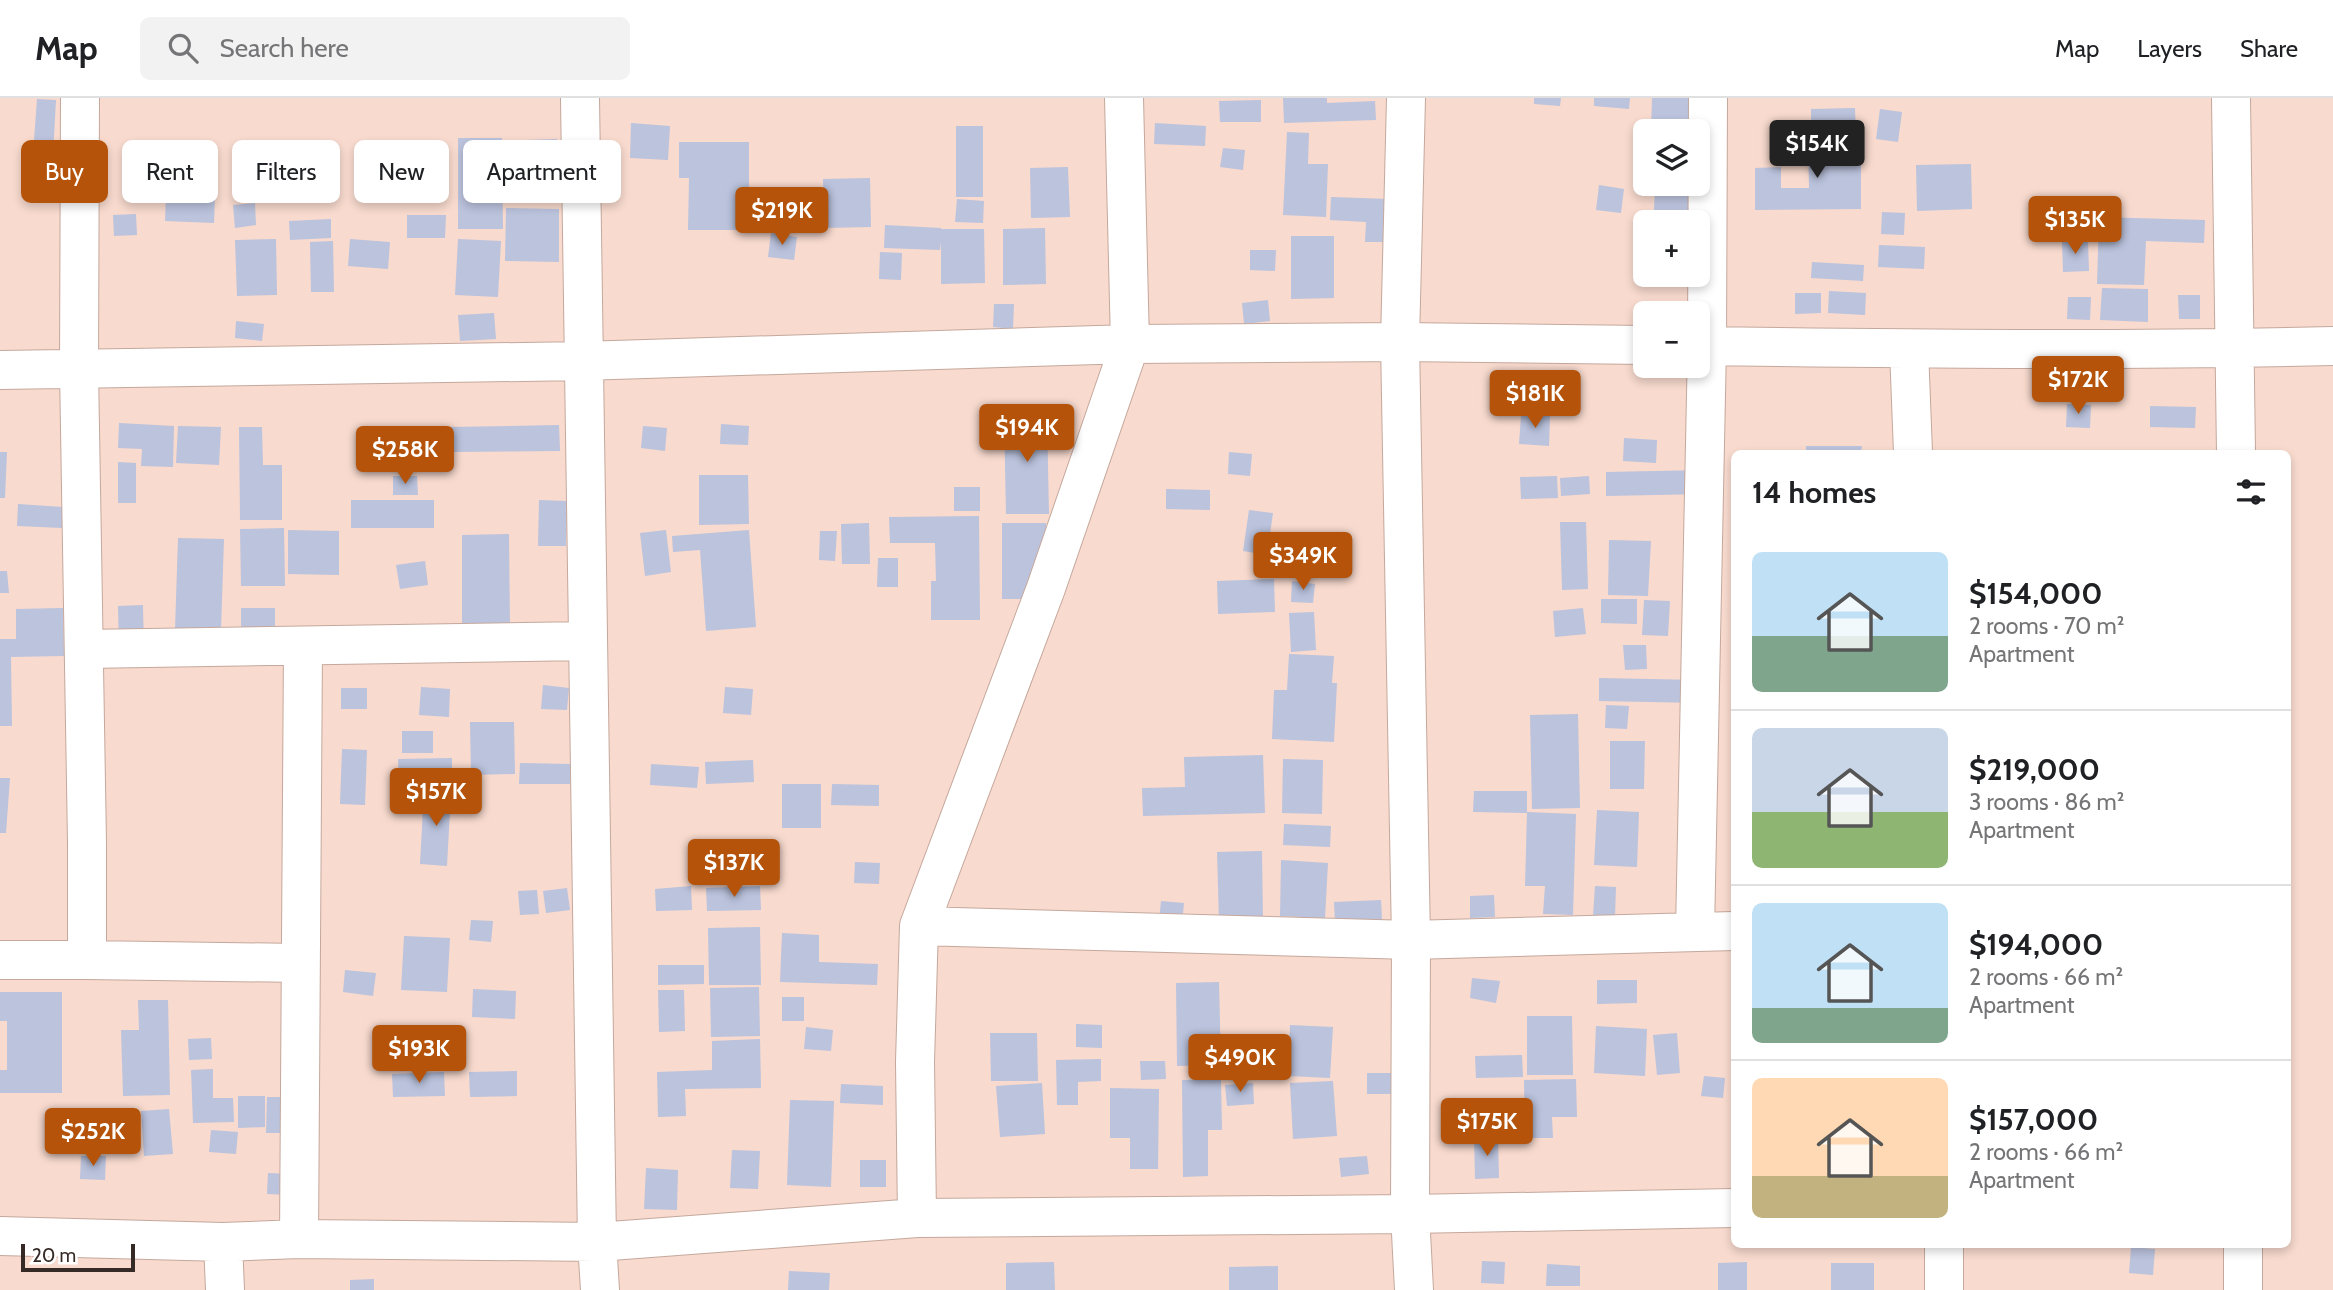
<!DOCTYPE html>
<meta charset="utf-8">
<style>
body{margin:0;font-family:Cabin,sans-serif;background:#f2f2f2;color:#202124;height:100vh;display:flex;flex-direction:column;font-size:26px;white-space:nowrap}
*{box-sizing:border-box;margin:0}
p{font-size:23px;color:#757577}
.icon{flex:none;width:38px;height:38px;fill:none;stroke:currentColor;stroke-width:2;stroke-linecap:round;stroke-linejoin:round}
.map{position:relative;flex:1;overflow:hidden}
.panel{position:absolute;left:1731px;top:352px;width:560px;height:798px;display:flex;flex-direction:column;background:#fff;border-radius:10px;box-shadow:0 4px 10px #0003}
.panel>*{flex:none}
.hud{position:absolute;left:21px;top:42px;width:665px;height:63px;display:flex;gap:14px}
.buttons{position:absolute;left:1633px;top:21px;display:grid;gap:14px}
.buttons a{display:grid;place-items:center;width:77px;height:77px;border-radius:10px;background:#fff;box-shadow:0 4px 10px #0003;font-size:35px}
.scale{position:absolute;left:21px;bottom:18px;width:114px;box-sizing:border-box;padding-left:7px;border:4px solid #362a26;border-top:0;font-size:19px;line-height:24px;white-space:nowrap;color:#362a26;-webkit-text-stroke:5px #fff;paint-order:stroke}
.price{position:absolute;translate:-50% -60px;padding:0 16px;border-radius:7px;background:#b45309;color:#fff;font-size:23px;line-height:46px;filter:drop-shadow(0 2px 4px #0008)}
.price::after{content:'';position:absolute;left:50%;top:42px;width:21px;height:16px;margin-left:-10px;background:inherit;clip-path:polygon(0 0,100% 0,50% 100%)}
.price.selected{background:#222;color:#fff}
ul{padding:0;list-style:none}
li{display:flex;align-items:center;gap:21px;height:175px;padding:0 21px}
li+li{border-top:2px solid #e0e0e0}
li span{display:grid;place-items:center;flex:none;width:196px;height:140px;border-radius:10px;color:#555}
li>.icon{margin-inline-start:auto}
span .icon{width:84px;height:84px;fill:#fffc;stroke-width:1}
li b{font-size:30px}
h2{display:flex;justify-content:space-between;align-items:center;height:84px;padding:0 21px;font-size:30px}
.pill{padding:0 24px;border-radius:10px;background:#fff;box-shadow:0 4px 10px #0003;font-size:24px;line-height:63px}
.pill.selected{background:#b45309;color:#fff}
header{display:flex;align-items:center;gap:42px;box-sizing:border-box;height:98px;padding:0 35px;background:#fff;border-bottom:2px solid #e0e0e0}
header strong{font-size:33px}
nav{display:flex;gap:38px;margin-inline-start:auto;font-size:24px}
.search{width:490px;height:63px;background:#f2f2f2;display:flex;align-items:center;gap:18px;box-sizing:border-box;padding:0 24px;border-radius:10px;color:#757577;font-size:26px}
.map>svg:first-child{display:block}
</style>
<header>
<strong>Map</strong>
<div class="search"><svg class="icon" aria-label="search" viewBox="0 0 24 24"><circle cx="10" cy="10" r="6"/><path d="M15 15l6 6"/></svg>Search here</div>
<nav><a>Map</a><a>Layers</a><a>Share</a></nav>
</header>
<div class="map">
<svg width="2333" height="1192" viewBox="0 0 2333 1192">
<rect width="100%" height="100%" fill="#f8dace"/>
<path fill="#bbc3dd" d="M1283,0h44v5l48,-2 1,19 -92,3z
M1534,0h27l-1,8 -26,-2z
M1594,0h36l-1,11 -35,-3z
M1652,0h45l-2,33 -44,-1z
M37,1l19,1 -3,55 -20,-1z
M1261,2v22h-41l-1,-21z
M1855,10l1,27 -45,1v-27z
M1880,11l22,3 -4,30 -22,-3z
M631,25l39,3 -2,34 -38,-2z
M1155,25l51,3 -1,20 -51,-2z
M956,28h27v71h-27z
M1287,34l22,1 -1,31h20l-2,53 -43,-2z
M458,40h44l1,91h-45z
M557,41l1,24 -33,1v-24z
M1861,41v70l-106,1v-42l26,-1v21h28l-1,-48z
M679,44h70v88h-61l1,-52h-10z
M1223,50l22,2 -2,20 -23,-3z
M1971,66l1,45 -55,2 -1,-46z
M1068,69l2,50 -39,1 -1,-50z
M167,70l49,1 -2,54 -49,-2z
M407,72h31v22h-31z
M329,74l1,28 -50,1 -1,-28z
M870,80l1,49 -47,1 -1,-49z
M1655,86h39v26h-40z
M1599,87l25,4 -3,24 -25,-3z
M1331,99l58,2 -2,43h-22l1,-20 -36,-2z
M957,101l27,2 -1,22 -28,-1z
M255,105l1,22 -21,3 -2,-23z
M506,110l53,1v53l-54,-1z
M1882,114l23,1 -1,22 -23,-1z
M136,116l1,21 -23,1 -1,-21z
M2037,116l55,1v21l-55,-1z
M407,117h39l-1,23h-38z
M2099,119l106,3 -1,23 -58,-2 -2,44 -47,-1z
M331,121v19l-41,2 -1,-19z
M885,127l56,3v1h43l1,54 -44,1v-42l-1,8 -56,-2z
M1045,130l1,56 -43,1v-56z
M771,135l26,4 -3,23 -26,-3z
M1291,138h43v62l-43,1z
M276,141l1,56 -40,1 -2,-56z
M350,141l40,3 -2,27 -40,-3z
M458,141l43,2 -3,56 -43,-2z
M333,143l1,51h-23l-1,-50z
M2088,143l1,30 -26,1 -1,-30z
M1879,147l46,2 -1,22 -46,-2z
M1250,152h26l-1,21 -25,-1z
M880,154l22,1 -1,27 -22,-1z
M1812,164l52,3 -1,16 -52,-3z
M2102,190l46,1v33l-48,-2z
M1829,193l37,2 -1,22 -37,-2z
M1795,195h26v20l-26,1z
M2178,197h22v24h-21z
M2068,199h23l-1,23 -23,-1z
M1268,202l2,21 -26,3 -2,-21z
M994,206h20l-1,25 -20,-2z
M494,215l2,26 -36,2 -2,-26z
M236,223l28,3 -2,17 -27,-3z
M2067,306l24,1 -1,23 -24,-1z
M2150,308l46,1 -1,21 -45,-1z
M1004,317h43l2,99h-43z
M1521,317l29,1 -1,30 -30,-2z
M119,325l55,3 -1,41 -32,-1 1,-17 -24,-1z
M721,326l28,2 -1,19 -28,-1z
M559,327l1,26 -112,1 -1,-25z
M178,328l43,1 -2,38 -43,-2z
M643,328l24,2 -2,23 -24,-3z
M239,329h23l1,38h19v55h-42z
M1624,340l33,2 -1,23 -33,-2z
M1806,348h56l-1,7h-55z
M0,354h7l-2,46h-5z
M1229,354l23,2 -2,22 -22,-2z
M118,364l18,1v40h-18z
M1705,372v24l-99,2v-24z
M699,377h49l1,49 -50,1z
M393,378h24l1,19h-25z
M1557,378l1,22 -37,1 -1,-22z
M1589,378l1,18 -29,2 -1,-18z
M954,389h26v24h-26z
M1166,391l44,1v20l-44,-1z
M351,402h83v28h-83z
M539,402l28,1 -1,45h-28z
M18,406l45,3 -1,21 -45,-2z
M1249,412l24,3 -6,42 -24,-4z
M979,418l1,104h-49v-39h5l-1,-38h-45l-1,-26z
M1560,424h26l2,67 -26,1z
M869,425l1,41h-28l-1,-40z
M1002,425h44v76h-44z
M284,430l1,58h-44l-1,-57z
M288,432l51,1v44l-51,-1z
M666,432l5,42 -26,4 -5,-43z
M749,432l7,97 -50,4 -6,-81 -27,2 -1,-16z
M820,433h17l-2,30 -16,-1z
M509,436l1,96 -48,-1v-94z
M178,440l46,1 -3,91 -46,-1z
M1609,442l42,1 -3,55 -40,-1z
M878,460h20v29h-21z
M425,463l3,24 -28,4 -4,-24z
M0,473h7l2,22h-9z
M1274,481l1,33 -57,2 -1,-33z
M1292,483l23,3 -2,19 -22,-1z
M1601,501h36v25l-36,-1z
M1644,502l26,1 -2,35 -26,-1z
M143,507l1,45h-25l-1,-44z
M63,510l1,48 -53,1 1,69h-12v-87h16v-30z
M241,510h34v26l-34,1z
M1583,510l3,26 -31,3 -2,-26z
M1314,514l2,38 -25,2 -2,-39z
M1623,547h23l1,24 -22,1z
M1289,556l45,2 -2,27h5l-3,59 -62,-3 2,-49h13z
M1599,580l102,2 -1,23 -101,-2z
M543,587l26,3 -2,22 -26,-1z
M421,589l29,2 -1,28 -30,-2z
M725,589l28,2 -2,26 -28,-2z
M341,590h26v21h-26z
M1606,607l23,1 -2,23 -22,-1z
M1578,616l2,94 -48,1 -2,-94z
M470,624h44l1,52 -44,1z
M402,633h31v22h-31z
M1610,643h35l-1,48h-34z
M342,651l25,1 -2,55 -25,-1z
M1263,657l2,58 -122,3 -1,-28 43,-1 -1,-30z
M452,660v27l-53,1 -1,-27z
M1283,661l40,1 -1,54 -40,-1z
M753,662l1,22 -48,2 -1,-22z
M520,665l50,1v20h-51z
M651,666l48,3 -2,21 -47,-3z
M0,680h10l-4,55h-6z
M782,686h39v44h-39z
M832,686l47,1v21l-48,-1z
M424,692l27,2 -4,74 -27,-2z
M1474,693h53v22l-54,-1z
M1597,712l42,2 -2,55 -43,-2z
M1527,714l49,2 -3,101 -30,-1 2,-28h-20z
M1284,726l47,2 -1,21 -47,-2z
M1262,753l1,70 -44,1 -2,-70z
M1281,762l47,3 -3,55 -45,-2z
M855,764l25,1 -1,21 -25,-1z
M691,788l1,24 -36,1 -1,-22z
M760,788l1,24 -54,1 -1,-23z
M1595,788l21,1 -1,30 -22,-2z
M567,790l3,22 -24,3 -3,-22z
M537,792l2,24 -19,1 -2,-24z
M1494,797l1,22 -25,1v-22z
M1381,802l1,20 -47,2 -1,-20z
M1161,803l23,2 -2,21 -23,-2z
M471,822l22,1 -2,21 -22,-2z
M760,829l1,58h-52l-1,-57z
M782,835l37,2v27l59,2 -1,21 -97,-3z
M404,838l46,2 -3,54 -46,-2z
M658,867h46v19l-46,1z
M345,872l31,3 -3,23 -30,-4z
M1472,880l28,3 -4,22 -26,-5z
M1597,882h40v23l-40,1z
M1219,884l2,83 -44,1 -1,-83z
M759,889l1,49 -49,1 -1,-49z
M473,891l43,2 -1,28 -43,-2z
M658,892h26l1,41 -26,1z
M0,894h62v101h-62v-23h7v-49h-7z
M782,899h22v24h-22z
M138,902h30l2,95 -47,1 -2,-66h18z
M1527,918h45l1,59h-46z
M1076,926l26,1v23l-26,-1z
M1290,927l43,2 -3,51 -42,-2z
M1596,928l51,3 -2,47 -51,-3z
M806,929l27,3 -2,21 -27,-2z
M990,935h47l1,48h-47z
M1677,935l3,40 -23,2 -4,-40z
M211,940l1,21 -23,1 -1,-21z
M760,941l1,49 -76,1 1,27 -28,1 -1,-45 55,-2v-29z
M1522,957l1,22 -47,1 -1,-22z
M1101,961v22l-23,1v23h-21l-1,-45z
M1140,963h25l1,18 -25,1z
M213,971v29h20l1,24 -41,1 -2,-53z
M517,973v25l-47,1 -1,-25z
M444,974l1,24 -52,1 -1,-23z
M1367,975h24v21h-24z
M1704,978l21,2 -2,20 -22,-2z
M1221,981l1,51h-14v46l-25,1 -1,-97z
M1576,981l1,38h-25l1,21h-28l-1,-58z
M1333,983l4,55 -44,3 -3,-56z
M1042,985l3,51 -45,3 -4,-51z
M1253,985l1,21 -27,2 -2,-21z
M841,986l42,2v19l-43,-2z
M1110,990l49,1 -1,80h-28v-31h-20z
M238,998h27v31l-27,1z
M267,999h21l-1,36h-21z
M790,1002l44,1 -3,86 -44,-2z
M169,1011l4,45 -29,2 -3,-45z
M211,1032l27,2 -2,22 -27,-2z
M1498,1039l1,41 -24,1 -1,-41z
M732,1052l28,1 -2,38 -28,-1z
M81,1058h25l-1,24 -25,-1z
M1367,1058l2,18 -28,3 -2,-19z
M860,1062h26v27h-26z
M646,1070l32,2 -1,40 -33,-1z
M268,1075l23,1 -1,21 -23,-1z
M2131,1149l24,2 -2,26 -24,-2z
M1482,1163l23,1 -1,22 -23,-1z
M1054,1164l1,28h-49v-27z
M1747,1164v28h-29v-27z
M1831,1165h43v27h-43z
M1547,1166l33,2v20h-34z
M1278,1168v24h-49v-23z
M789,1173l41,2 -1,17h-41z
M374,1181v11h-24v-10z"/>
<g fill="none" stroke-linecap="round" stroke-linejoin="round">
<g stroke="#c5a89d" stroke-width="40">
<path id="street" d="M1406,0l-6,244 11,598 -1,274 4,76
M2231,0l5,355
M1698,248c211,3 423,5 635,0
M1909,251l4,104
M0,272l582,-9 548,-17 270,-2 245,3
M84,551l503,-8
M919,828l492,14 323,-9
M1695,834l12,-586 1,-248
M0,862h87v-117l-8,-474 1,-271
M87,862l213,3
M917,1120l-2,-156 4,-136 127,-338 84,-244 -6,-246
M0,1138l223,6 76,-3 298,3 -17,-1144
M299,1141l4,-593
M223,1144l2,48
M1944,1146v46
M2243,1146v46
M600,1192l-3,-48 320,-24 493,-4 324,-6"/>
</g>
<use href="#street" stroke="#fff" stroke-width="38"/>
</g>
</svg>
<div class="buttons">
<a><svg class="icon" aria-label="layers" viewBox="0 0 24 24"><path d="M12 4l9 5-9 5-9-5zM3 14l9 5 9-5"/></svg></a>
<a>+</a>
<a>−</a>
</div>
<div class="scale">20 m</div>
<b class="price selected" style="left:1817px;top:82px">$154K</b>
<b class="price" style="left:782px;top:149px">$219K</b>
<b class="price" style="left:2075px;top:158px">$135K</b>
<b class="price" style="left:2078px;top:318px">$172K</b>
<b class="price" style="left:1535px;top:332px">$181K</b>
<b class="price" style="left:1027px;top:366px">$194K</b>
<b class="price" style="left:405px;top:388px">$258K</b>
<b class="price" style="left:1303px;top:494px">$349K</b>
<b class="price" style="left:436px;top:730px">$157K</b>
<b class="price" style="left:734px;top:801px">$137K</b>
<b class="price" style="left:419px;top:987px">$193K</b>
<b class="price" style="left:1240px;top:996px">$490K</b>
<b class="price" style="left:1487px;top:1060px">$175K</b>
<b class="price" style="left:93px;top:1070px">$252K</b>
<div class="hud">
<a class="pill selected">Buy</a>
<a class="pill">Rent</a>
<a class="pill">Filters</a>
<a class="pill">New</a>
<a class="pill">Apartment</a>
</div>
<section class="panel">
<h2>14 homes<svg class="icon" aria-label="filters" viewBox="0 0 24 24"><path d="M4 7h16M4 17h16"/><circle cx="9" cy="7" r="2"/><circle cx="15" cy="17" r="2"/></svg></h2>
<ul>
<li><span style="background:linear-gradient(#bfe0f5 60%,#7fa58c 0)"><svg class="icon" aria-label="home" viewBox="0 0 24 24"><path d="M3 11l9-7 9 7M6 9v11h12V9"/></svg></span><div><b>$154,000</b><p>2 rooms · 70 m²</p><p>Apartment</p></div></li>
<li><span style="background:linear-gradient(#c9d6e8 60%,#8fb573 0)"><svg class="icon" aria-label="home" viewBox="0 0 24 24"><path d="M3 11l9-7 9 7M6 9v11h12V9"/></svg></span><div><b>$219,000</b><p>3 rooms · 86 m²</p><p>Apartment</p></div></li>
<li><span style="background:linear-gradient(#bfe0f5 75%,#7fa58c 0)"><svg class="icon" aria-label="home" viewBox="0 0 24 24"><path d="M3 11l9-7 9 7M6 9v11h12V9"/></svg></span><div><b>$194,000</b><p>2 rooms · 66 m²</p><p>Apartment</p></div></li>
<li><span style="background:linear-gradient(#ffd9b3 70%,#c2b280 0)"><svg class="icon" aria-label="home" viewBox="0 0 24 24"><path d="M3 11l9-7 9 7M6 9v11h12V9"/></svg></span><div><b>$157,000</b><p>2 rooms · 66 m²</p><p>Apartment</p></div></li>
</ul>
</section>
</div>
